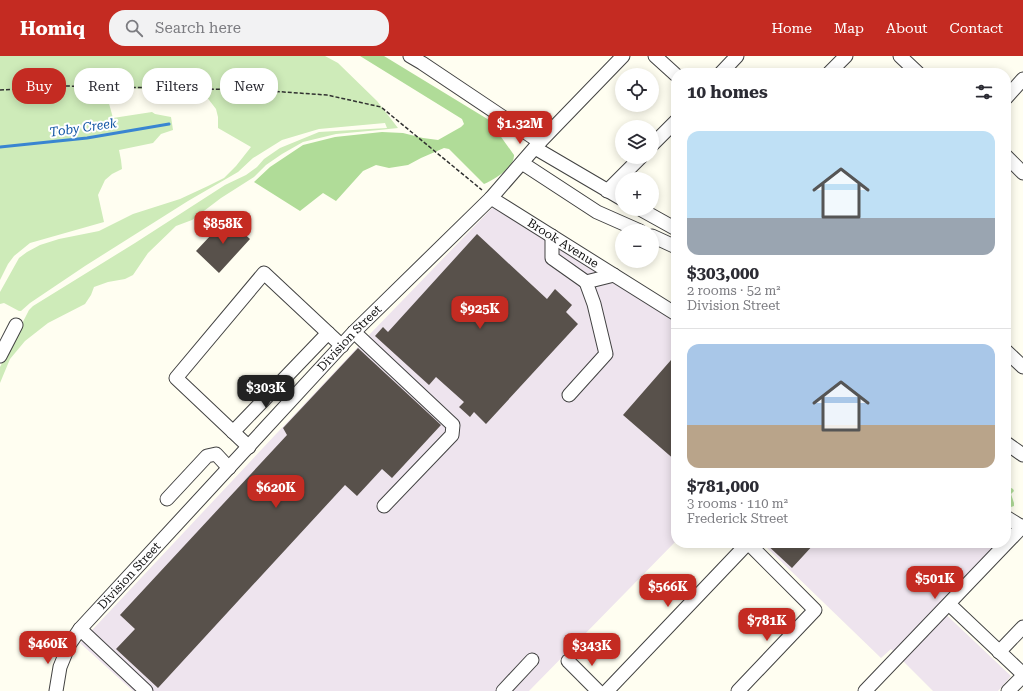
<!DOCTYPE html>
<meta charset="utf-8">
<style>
body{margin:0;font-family:"Roboto Serif",serif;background:#f2f2f3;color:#2b2b33;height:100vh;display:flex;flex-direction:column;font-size:15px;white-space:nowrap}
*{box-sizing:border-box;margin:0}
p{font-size:13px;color:#7c7c81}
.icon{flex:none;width:22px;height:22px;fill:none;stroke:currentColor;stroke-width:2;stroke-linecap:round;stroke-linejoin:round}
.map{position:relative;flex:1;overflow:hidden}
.drawer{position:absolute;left:671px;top:12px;width:340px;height:480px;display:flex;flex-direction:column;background:#fff;border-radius:16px;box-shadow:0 2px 10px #0003}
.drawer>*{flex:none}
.top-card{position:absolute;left:12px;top:12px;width:380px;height:36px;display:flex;gap:8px}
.controls{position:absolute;left:615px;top:12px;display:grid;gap:8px}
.controls a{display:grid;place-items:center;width:44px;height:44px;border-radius:50%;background:#fff;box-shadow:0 2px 10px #0003;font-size:20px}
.price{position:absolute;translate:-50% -34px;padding:0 9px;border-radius:8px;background:#c42b22;color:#fff;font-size:13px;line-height:26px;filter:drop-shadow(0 1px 2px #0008)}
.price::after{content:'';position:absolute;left:50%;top:24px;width:12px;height:9px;margin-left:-6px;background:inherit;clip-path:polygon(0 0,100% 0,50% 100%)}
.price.on{background:#222;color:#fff}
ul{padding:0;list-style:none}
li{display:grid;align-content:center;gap:8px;height:212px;padding:0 16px}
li+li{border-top:1px solid #e1e1e2}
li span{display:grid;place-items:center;height:124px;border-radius:12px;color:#555}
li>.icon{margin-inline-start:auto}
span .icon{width:72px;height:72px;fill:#fffc;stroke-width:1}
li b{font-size:17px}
h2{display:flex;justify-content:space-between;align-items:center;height:48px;padding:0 16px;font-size:17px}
.chip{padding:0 14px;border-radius:16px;background:#fff;box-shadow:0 2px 10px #0003;font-size:14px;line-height:36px}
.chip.on{background:#c42b22;color:#fff}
header{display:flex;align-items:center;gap:24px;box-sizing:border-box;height:56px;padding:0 20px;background:#c42b22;color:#fff}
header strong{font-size:19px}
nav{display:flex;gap:22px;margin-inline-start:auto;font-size:14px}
.search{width:280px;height:36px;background:#f2f2f3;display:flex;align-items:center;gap:10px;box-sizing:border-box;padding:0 14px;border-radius:16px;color:#7c7c81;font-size:15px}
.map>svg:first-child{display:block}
</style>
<header>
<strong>Homiq</strong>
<div class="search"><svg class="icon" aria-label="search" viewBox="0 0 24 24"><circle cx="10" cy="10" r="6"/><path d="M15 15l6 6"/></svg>Search here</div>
<nav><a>Home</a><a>Map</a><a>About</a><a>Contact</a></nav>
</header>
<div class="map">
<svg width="1023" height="635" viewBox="0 0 1023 635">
<rect width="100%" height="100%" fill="#fffef1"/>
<path fill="#eee4ee" d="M493,151l183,114v220l-147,150h-396l-53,-48 289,-308z
M762,487h236l-61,63 74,70 -13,15h-65l-42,-42 -10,9z"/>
<path fill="#ceebb9" d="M0,0h325l13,7 39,38 21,27 -19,2 -43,4 -33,8 -21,12 -16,11 -12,12 -33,21 -29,22 -16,6 -28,27 -15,22 -8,4 -17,3 -14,5 -3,8 -6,9 -37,19 -23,18 -15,18 -10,24v-16l29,-57 4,-4 102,-63 90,-58 21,-10 11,-8 7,-8 16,-11 39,-16 68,-4 -2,-5 -66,6 -37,11 -29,18 -15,14 -50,29 -103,65 -55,37 -9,8h-2l-15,-8 -4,1v-12l19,-34 8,-6 13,-7 19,-6 40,-8 34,-17 47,-15 28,-13 16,-8 12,-12 15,-19 -33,-19v-11l-2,-8 -10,-13 -10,-4 -69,-4 -22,1 8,29 39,-6 3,2 16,3 2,13 -12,4 -8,9 -34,7 2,10 1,9 -10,5 -7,6 -7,15 6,27 -74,21 -16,13 -6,8 -8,16z"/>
<path fill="#b0dc98" d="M360,0h24l105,64 25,35c1,12 -20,25 -30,29l-35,-35 -5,-1 -23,10 -13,7 -19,3 -13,-3 -13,6 -27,30 -13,-8 -23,18 -46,-29 16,-15 33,-22 32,-8 47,-5 21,1 20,5 15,2 23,-13 3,-3 -2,-5z
M1006,429l7,4 1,2 -3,3 3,9v3l-3,1 -5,-2z"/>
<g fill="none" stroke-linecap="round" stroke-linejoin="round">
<path stroke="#3985d1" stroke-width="3" d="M0,91l87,-9 82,-14"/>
</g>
<path fill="#58514b" d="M227,162l23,21 -31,34 -23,-22z
M477,178l70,65 8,-10 17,16 -6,7 12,12 -92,100 -12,-12 -4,5 -11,-10 5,-5 -28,-25 -7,8 -54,-49 8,-9 5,5z
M358,292l83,77 -49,53 -10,-9 -25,27 -12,-11 -187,203 -42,-39 19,-20 -15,-14 167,-180 -4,-7z
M671,304l5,3v98l-53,-46z
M765,487h50l-23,25z"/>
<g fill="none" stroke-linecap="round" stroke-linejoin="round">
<g stroke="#424242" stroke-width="15">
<g id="minor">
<path d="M410,0l12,7 118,79"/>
<path d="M655,0l21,19"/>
<path d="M900,0l18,17"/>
<path d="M721,17l16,-17"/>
<path d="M829,17l17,-17"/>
<path d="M1006,42l17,-19"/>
<path d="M652,89l24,-24"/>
<path d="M535,92l87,51"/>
<path d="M1006,100l17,17"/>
<path d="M522,107l75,49 43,19"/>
<path d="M607,135l34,-34"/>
<path id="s1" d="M491,142l185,116"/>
<path d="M640,153l36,20"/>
<path d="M552,180v22l34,24"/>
<path d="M652,180l24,11"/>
<path d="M354,276l99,93 -1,10 -68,71"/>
<path d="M1006,295l17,16"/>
<path d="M0,300l16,-31"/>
<path d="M569,339l37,-41 -12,-50 -8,-22 28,-7"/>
<path d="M233,376l95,-99"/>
<path d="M1006,387l17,12"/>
<path d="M249,391l-73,-69 88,-105 78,73"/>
<path d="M167,443l40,-43 9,-2 13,14"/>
<path d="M1006,461l16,10"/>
<path d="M949,548l74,70"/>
<path d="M80,573l66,62"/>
<path d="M999,596l24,-25"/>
<path d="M568,605l30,30"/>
<path id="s2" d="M56,635l4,-24 9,-22 11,-16 274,-297 137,-134 47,-54 85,-88"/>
<path d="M503,635l29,-31"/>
<path d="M607,635l141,-148 67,67 -77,81"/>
<path d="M865,635l158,-165"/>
<path d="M1008,635l15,-15"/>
</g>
</g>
<path stroke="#313131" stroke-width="1.5" stroke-dasharray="4 2" stroke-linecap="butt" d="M0,34l65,-4 190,4 72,5 54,12 101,83"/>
<use href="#minor" stroke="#fff" stroke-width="13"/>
</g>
<g text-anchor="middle" stroke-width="4" stroke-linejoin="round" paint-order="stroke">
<g font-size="12" fill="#0f0f0f" stroke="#fff">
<text dy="4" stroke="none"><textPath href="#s1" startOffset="85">Brook Avenue</textPath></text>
<text dy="4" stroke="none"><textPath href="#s2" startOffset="464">Division Street</textPath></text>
<text dy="4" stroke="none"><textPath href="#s2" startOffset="140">Division Street</textPath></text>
</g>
<g font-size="13" font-style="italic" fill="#1457a5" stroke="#fff">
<text transform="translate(83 71) rotate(-8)" y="5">Toby Creek</text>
</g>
</g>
</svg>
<div class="controls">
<a><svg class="icon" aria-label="locate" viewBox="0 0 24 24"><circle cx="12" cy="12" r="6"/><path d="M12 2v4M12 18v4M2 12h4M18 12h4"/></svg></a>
<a><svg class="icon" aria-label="layers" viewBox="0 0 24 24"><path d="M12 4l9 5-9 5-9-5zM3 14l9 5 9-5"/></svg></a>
<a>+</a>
<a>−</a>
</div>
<b class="price" style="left:520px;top:89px">$1.32M</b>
<b class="price" style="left:223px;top:189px">$858K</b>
<b class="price" style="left:480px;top:274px">$925K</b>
<b class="price on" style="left:266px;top:353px">$303K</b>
<b class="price" style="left:276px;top:453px">$620K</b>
<b class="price" style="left:935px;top:544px">$501K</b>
<b class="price" style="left:668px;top:552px">$566K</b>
<b class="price" style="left:767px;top:586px">$781K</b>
<b class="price" style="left:48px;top:609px">$460K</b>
<b class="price" style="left:592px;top:611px">$343K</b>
<div class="top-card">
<a class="chip on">Buy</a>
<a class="chip">Rent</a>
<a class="chip">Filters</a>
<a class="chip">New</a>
</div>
<section class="drawer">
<h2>10 homes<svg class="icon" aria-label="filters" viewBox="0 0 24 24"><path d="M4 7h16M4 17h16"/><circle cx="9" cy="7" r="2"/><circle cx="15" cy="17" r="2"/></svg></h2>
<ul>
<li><span style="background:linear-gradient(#bfe0f5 70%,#9aa5b1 0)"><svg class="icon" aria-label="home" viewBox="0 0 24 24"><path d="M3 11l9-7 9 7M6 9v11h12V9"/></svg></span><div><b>$303,000</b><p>2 rooms · 52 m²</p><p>Division Street</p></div></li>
<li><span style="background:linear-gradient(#a9c7e8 65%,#b9a48a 0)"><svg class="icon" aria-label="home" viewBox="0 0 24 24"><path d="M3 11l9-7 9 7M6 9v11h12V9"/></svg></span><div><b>$781,000</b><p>3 rooms · 110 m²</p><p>Frederick Street</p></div></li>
</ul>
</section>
</div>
